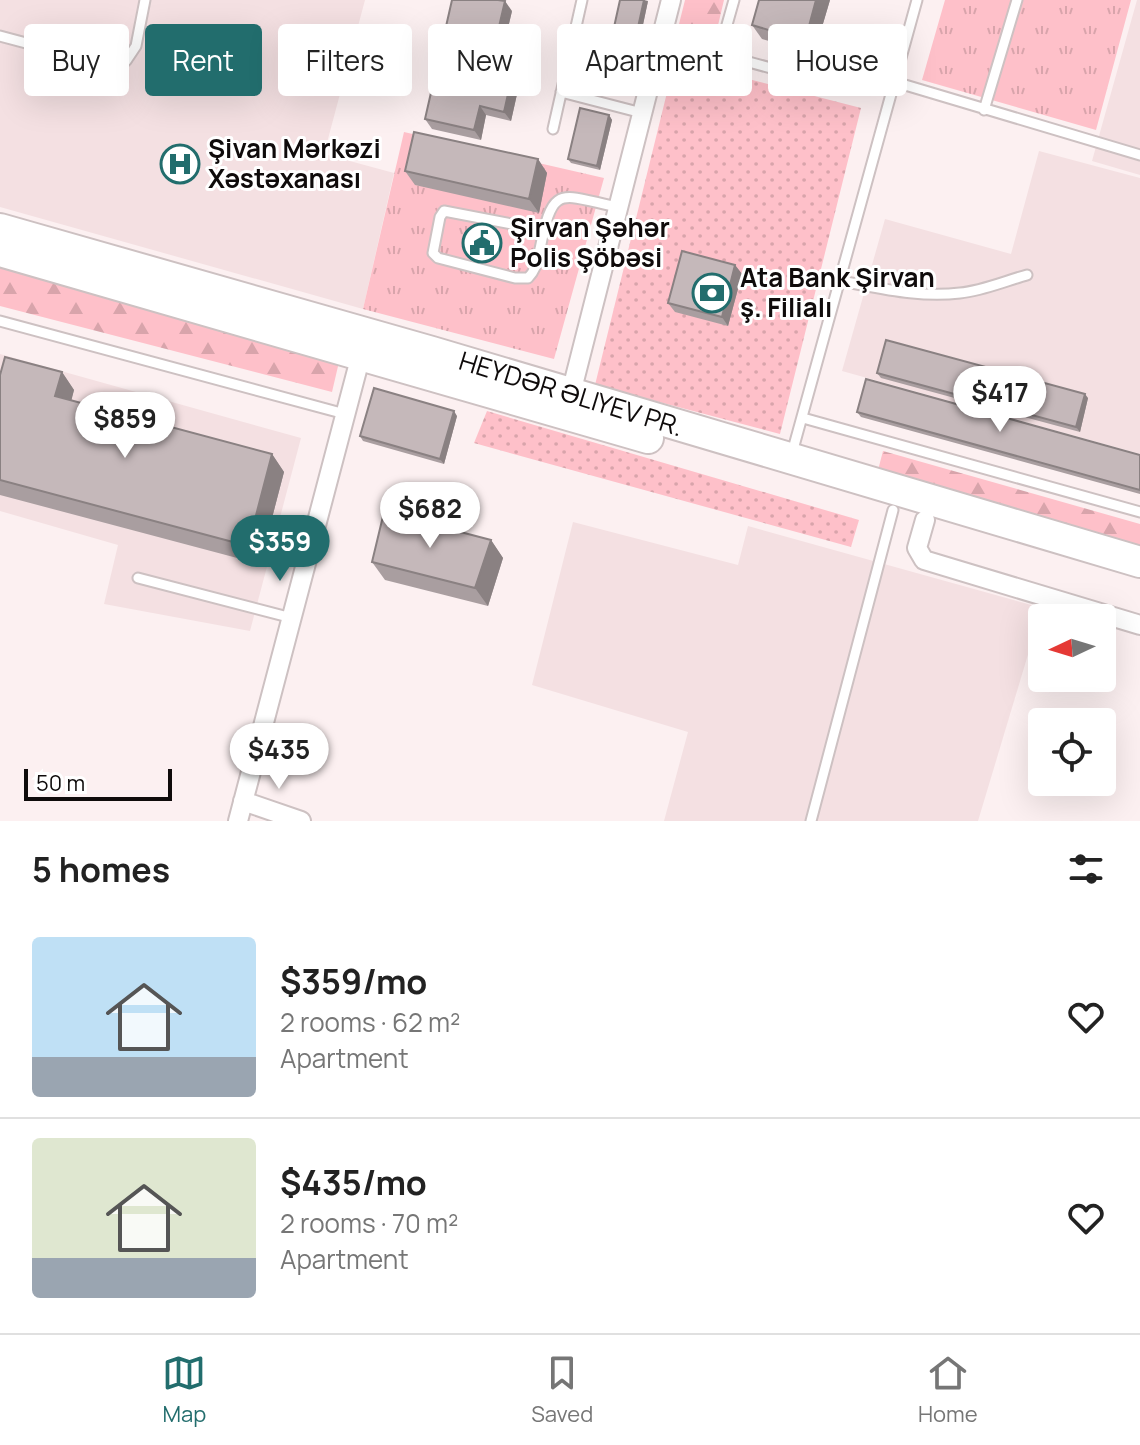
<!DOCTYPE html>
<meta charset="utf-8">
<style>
body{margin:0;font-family:Manrope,sans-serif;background:#f2f2f2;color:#222;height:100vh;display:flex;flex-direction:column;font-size:30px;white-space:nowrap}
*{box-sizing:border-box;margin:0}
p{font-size:26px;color:#767676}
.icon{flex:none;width:44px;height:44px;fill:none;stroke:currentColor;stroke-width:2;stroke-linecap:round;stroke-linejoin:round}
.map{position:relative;height:821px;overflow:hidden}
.sheet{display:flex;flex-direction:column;background:#fff;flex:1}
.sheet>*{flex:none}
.guide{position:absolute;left:24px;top:24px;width:1092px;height:72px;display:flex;gap:16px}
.needle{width:52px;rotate:266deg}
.tools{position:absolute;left:1028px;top:604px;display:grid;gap:16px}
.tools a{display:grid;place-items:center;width:88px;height:88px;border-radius:8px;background:#fff;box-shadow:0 8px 32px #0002;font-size:40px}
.scale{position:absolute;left:24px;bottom:20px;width:148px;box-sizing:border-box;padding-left:8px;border:4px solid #0f0b0b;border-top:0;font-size:22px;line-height:28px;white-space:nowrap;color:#0f0b0b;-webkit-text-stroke:6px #fff;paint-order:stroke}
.price{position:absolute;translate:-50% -68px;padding:0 18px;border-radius:28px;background:#fff;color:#222;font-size:26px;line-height:52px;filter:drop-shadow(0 2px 4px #0008)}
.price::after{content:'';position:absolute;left:50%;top:48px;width:24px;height:18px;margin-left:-12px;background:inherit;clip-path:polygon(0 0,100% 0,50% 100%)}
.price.on{background:#226d6d;color:#fff}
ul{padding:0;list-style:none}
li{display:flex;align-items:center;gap:24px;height:200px;padding:0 32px}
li+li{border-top:2px solid #e0e0e0}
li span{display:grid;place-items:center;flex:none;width:224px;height:160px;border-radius:8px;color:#555}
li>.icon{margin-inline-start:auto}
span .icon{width:96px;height:96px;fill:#fffc;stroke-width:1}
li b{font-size:34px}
h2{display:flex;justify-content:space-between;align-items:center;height:96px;padding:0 32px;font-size:34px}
.chip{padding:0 28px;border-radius:8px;background:#fff;box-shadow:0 8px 32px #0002;font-size:28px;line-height:72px}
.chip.on{background:#226d6d;color:#fff}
.dock{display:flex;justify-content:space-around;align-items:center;height:112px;border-top:2px solid #e0e0e0;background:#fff;font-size:22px;color:#767676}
.dock a{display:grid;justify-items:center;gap:4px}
.dock .on{color:#226d6d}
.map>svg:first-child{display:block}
</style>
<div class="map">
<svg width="1140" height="821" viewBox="0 0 1140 821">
<defs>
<pattern id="grass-tufts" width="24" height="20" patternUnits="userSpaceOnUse" patternTransform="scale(2)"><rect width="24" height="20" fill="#fec0c9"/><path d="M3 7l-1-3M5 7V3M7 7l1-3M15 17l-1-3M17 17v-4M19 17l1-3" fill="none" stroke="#d8a4ab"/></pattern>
<pattern id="forest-firs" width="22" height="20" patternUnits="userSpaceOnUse" patternTransform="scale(2)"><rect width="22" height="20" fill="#fec0c9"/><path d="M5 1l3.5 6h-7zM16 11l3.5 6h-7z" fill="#d8a4ab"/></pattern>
<pattern id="park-dots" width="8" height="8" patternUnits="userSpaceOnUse" patternTransform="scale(2)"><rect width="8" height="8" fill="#fec0c9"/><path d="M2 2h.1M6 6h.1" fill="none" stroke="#d8a4ab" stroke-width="1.8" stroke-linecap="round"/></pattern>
</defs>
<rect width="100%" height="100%" fill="#fcf0f1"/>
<path fill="#f4e0e2" d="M0,0h365l-41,154 70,19 -31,136 -363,-102z
M1137,0h3v175l-48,-14z
M1039,151l101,27v276l-298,-83 43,-152 126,35z
M0,354l301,84 -51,193 -146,-27 14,-59 -118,-34z
M573,522l165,43 10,-39 294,82 -64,213h-314l24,-89 -156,-47z"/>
<path fill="url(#grass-tufts)" d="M945,0h186l-35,130 -174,-50z
M404,132l200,46 -50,181 -191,-50z"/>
<path fill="url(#forest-firs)" d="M685,0h39l-9,38 -37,-10z
M0,268l339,94 -7,30 -332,-86z
M883,451l257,73v25l-263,-75z"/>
<path fill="url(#park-dots)" d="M675,60l186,48 -81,326 -185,-49z
M487,411l372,109 -8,27 -377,-104z"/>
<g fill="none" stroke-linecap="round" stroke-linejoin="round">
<g stroke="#cdc1c2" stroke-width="13">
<path id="service" d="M0,36l105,28 21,-3 10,-15 9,-46
M661,38l139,38
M719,53l15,-53
M895,82l245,73
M561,92l81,21
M984,110l33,-110
M553,129l29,-129
M543,230l-99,-19 -4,6 -7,36 5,5 77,20h13c9,-9 9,-18 12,-29 13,-66 19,-54 78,-42
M840,281c40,7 79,17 120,12 22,-2 45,-12 67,-18
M0,321l345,93
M803,418l337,94
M792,453l125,-453
M138,578l154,40
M811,821l82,-311"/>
</g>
<g stroke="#cdc1c2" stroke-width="22">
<path id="minor" d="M571,393l100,-393
M925,520l-8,28 7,12 216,65
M243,801l58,20
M238,821l123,-466"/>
</g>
<g stroke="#cdc1c2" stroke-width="34">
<path id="primary" d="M0,229l432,123 708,210
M0,251l648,187"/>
</g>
<use href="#service" stroke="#fff" stroke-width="9"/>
<use href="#minor" stroke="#fff" stroke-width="18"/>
<use href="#primary" stroke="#fff" stroke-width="30"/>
</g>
<path fill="#a99ea0" d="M830,0l-16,54 -52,-15 -10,-14z
M648,1l-18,85 -23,-4 -4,-5z
M512,11l-5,22 21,12 -17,76 -25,-6 -5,25 -49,-11 -7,-10z
M609,115l3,5 -12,50 -29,-7 -3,-4z
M538,159l9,14 -8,40 -124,-28 -10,-14z
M735,265l7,9 -14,52 -53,-14 -7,-9z
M62,372l12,18 -3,10 201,54 12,18 -24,92 -260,-69v-120z
M877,373l211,25 -8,34 -199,-54z
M857,412l283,43v39l-279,-77z
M457,416l-13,48 -81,-23 -3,-5z
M491,540l12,18 -15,48 -103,-26 -13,-18z"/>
<path fill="#8a8182" d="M644,0l4,1 -18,85 -4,-4z
M816,0h14l-16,54 -9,-13z
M505,1l7,10 -7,29 -7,-9z
M521,36l7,9 -17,76 -7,-9z
M480,106l6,9 -5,25 -7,-10z
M609,115l3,5 -12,50 -3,-4z
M538,159l9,14 -8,40 -10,-14z
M735,265l7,9 -14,52 -6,-9z
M62,372l12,18 -6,24 -13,-18z
M1085,394l3,4 -8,34 -4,-5z
M454,411l3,5 -13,48 -4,-5z
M272,454l12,18 -24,92 -12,-18z
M491,540l12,18 -15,48 -13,-18z"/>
<path fill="#c5b8ba" stroke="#8a8182" stroke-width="2" d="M452,0h46l7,1 -7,30 23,5 -17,76 -24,-6 -6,24 -49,-11z
M620,0h24l-18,82 -23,-5z
M759,0h57l-11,41 -53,-16z
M580,108l29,7 -12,51 -29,-7z
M414,132l124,27 -9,40 -124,-28z
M682,251l53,14 -13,52 -54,-14z
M886,340l199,54 -9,33 -199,-54z
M5,357l57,15 -7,24 217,58 -24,92 -248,-66v-105z
M866,379l274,76v35l-283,-78z
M374,388l80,23 -14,48 -80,-23z
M384,512l107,28 -16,48 -103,-26z"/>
<defs>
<g id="hospital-ring" transform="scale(2)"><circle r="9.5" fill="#fff" stroke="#226d6d" stroke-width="1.5"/><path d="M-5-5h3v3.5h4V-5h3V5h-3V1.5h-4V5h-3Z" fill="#226d6d"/></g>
<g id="civic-ring" transform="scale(2)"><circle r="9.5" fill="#fff" stroke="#226d6d" stroke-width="1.5"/><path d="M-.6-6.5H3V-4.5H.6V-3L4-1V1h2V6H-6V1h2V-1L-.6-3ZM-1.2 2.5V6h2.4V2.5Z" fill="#226d6d"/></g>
<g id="bank-ring" transform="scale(2)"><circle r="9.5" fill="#fff" stroke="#226d6d" stroke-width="1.5"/><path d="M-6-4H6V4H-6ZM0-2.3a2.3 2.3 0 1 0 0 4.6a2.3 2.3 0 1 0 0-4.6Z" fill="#226d6d"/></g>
</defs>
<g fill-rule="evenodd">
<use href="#hospital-ring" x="180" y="164"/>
<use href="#civic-ring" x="482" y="243"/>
<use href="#bank-ring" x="712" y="293"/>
</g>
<g text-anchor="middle" stroke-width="6" stroke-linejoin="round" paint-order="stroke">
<g font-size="26" font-weight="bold" fill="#0f0b0b" stroke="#fff" text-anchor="start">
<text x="208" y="158">Şivan Mərkəzi<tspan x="208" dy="30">Xəstəxanası</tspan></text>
<text x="510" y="237">Şirvan Şəhər<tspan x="510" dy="30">Polis Şöbəsi</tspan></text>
<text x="740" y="287">Ata Bank Şirvan<tspan x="740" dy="30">ş. Filialı</tspan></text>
</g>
<g font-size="26" fill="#0f0b0b" stroke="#fff">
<text transform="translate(571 394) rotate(17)" y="9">HEYDƏR ƏLIYEV PR.</text>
</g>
</g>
</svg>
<div class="tools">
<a><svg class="needle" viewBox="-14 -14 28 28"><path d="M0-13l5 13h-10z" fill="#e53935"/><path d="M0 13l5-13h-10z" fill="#767676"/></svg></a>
<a><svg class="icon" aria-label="locate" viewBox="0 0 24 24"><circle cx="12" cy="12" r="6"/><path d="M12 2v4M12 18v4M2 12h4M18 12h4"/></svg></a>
</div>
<div class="scale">50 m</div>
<b class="price" style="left:1000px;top:434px">$417</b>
<b class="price" style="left:125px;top:460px">$859</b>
<b class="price" style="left:430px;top:550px">$682</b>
<b class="price on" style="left:280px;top:583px">$359</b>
<b class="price" style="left:279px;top:791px">$435</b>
<div class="guide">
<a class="chip">Buy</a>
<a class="chip on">Rent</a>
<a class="chip">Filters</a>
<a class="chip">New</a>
<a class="chip">Apartment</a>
<a class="chip">House</a>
</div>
</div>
<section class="sheet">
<h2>5 homes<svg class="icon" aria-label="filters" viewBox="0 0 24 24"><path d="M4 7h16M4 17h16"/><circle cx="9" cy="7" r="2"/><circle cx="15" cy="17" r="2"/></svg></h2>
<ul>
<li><span style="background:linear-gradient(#bfe0f5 75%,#9aa5b1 0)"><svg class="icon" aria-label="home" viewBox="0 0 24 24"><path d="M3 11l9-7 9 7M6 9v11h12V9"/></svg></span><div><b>$359/mo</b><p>2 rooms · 62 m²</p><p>Apartment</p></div><svg class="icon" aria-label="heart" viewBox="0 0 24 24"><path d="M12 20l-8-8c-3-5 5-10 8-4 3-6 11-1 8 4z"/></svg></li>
<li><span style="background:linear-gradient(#dfe7d0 75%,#9aa5b1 0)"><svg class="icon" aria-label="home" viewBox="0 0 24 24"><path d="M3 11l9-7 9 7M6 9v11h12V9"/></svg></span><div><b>$435/mo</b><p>2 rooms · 70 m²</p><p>Apartment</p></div><svg class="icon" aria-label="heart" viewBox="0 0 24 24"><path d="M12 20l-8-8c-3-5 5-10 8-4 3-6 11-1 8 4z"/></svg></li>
</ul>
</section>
<nav class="dock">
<a class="on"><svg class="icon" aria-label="map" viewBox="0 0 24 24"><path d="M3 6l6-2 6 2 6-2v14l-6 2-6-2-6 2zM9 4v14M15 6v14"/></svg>Map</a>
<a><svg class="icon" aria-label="saved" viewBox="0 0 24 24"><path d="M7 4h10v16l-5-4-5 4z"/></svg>Saved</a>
<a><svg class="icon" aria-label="home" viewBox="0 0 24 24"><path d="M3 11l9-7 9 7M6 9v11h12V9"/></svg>Home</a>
</nav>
